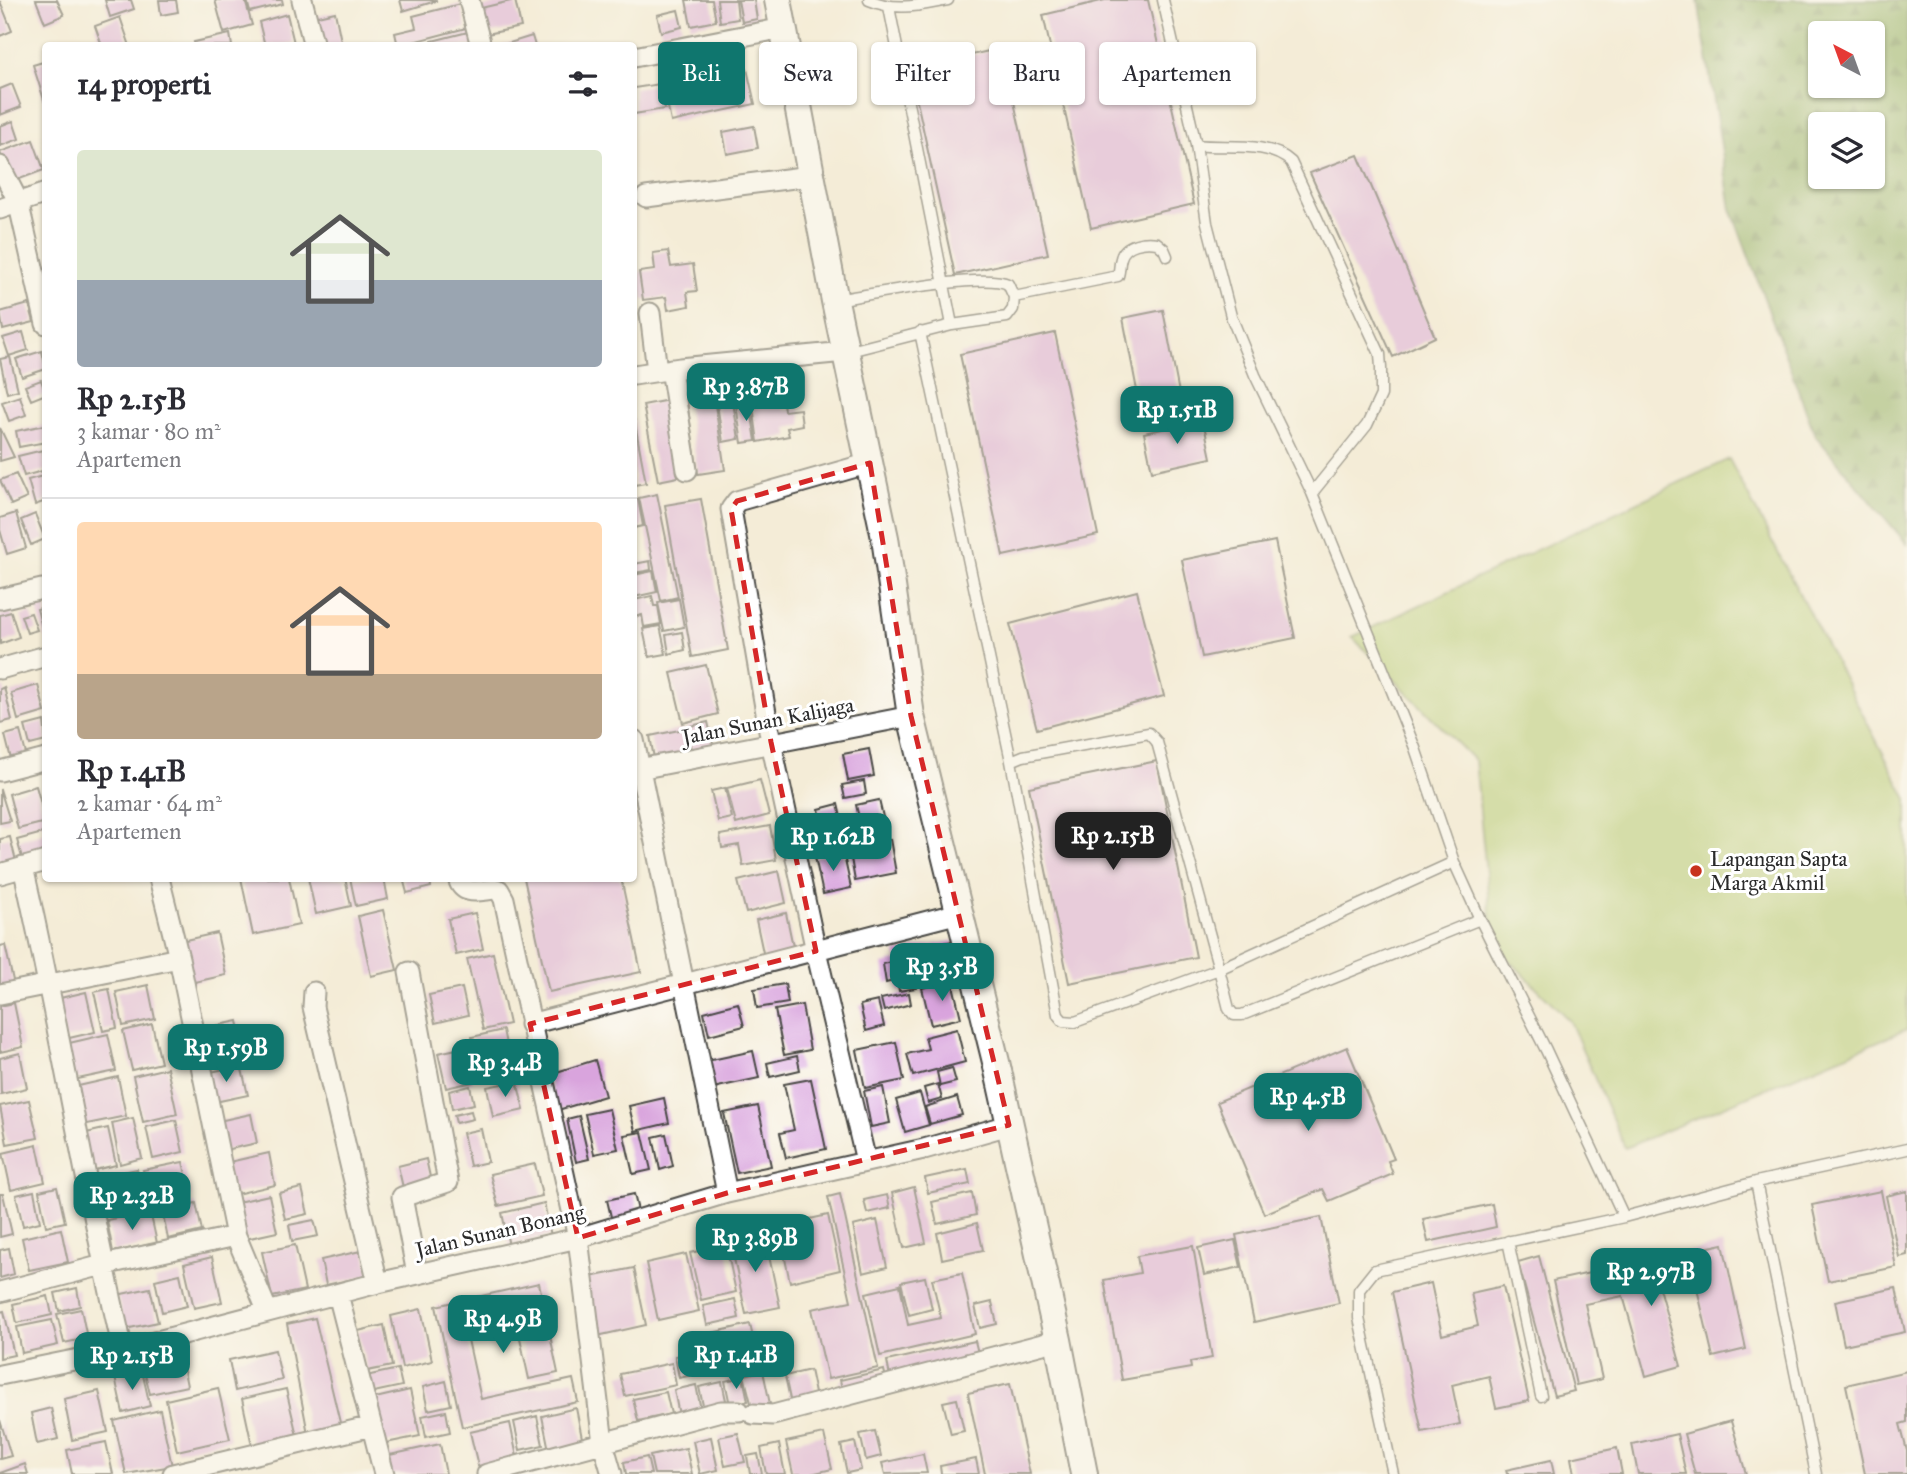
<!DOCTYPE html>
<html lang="id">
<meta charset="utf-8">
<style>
body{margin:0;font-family:"IM FELL Great Primer",serif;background:#f7f7f7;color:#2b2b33;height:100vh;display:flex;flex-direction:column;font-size:26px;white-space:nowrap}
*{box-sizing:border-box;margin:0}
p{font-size:23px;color:#7c7c81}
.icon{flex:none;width:38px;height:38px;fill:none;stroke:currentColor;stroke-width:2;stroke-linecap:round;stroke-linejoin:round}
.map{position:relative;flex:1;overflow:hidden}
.drawer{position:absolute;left:42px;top:42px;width:595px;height:840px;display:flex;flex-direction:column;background:#fff;border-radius:7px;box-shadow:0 2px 5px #0004}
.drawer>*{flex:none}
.guide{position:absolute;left:658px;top:42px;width:665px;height:63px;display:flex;gap:14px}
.needle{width:46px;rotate:319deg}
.controls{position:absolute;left:1808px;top:21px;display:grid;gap:14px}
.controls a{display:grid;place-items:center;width:77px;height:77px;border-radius:7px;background:#fff;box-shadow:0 2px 5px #0004;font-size:35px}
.price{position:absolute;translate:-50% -60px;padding:0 16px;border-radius:14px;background:#0f766e;color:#fff;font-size:23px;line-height:46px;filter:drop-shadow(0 2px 4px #0008)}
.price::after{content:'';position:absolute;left:50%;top:42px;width:21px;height:16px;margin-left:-10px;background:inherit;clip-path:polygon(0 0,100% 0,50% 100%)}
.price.current{background:#222;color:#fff}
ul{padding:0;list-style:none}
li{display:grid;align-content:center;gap:14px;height:371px;padding:0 35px}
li+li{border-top:2px solid #e1e1e2}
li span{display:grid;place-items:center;height:217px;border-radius:7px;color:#555}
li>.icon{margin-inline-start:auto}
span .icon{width:126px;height:126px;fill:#fffc;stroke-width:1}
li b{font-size:30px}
h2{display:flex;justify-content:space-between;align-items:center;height:84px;padding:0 35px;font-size:30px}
.tag{padding:0 24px;border-radius:7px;background:#fff;box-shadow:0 2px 5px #0004;font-size:24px;line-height:63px}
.tag.current{background:#0f766e;color:#fff}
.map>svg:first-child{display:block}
</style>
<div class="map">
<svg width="1907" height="1474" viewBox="0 0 1907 1474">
<defs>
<pattern id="forest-firs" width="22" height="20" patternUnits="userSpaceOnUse" patternTransform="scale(1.75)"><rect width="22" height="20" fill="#8caf63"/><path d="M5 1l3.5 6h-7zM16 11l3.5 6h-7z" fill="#738f52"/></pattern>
</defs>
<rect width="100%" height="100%" fill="#fff"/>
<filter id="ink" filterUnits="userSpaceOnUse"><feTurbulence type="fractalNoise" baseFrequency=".0143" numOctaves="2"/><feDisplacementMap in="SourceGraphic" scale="14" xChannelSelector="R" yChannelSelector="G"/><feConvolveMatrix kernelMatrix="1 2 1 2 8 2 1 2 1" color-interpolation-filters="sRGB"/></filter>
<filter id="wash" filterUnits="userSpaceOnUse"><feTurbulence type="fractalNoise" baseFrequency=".00686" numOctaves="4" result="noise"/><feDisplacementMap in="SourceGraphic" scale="28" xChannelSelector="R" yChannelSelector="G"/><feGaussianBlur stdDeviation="1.57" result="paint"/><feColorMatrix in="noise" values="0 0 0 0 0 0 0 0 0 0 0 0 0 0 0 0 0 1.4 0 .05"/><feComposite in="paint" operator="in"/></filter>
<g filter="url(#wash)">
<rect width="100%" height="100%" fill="#f4ecd7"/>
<path fill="url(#forest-firs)" stroke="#5c6d47" stroke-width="2" fill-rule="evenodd" d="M1698,0h209v544l-92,-109 -84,-226zM1820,33h52v53h-52zM1820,124h52v53h-52z"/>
<path fill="#b0cb71" stroke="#6e7b4e" stroke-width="2" d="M1729,459l178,340v230l-282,119 -55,-127 -77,-77 -18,-183 -123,-124z"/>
<g id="blocks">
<path fill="#d9a4dd" d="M36,0h21l7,15 -19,8z
M105,0h26l3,9 -24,8z
M159,0h17l2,12 -17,3z
M215,0h30l7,25 -28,8z
M247,0h35l1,4 -33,8z
M400,0h36v1l-33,10z
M515,0l6,27 -34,7 -6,-26z
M686,0h26l4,21 -25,5z
M717,0h19l2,19 -18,3z
M738,0h16l3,19 -15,3z
M1105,0h43l46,204 -103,24 -48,-213z
M0,1l12,30 -12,5z
M460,4l6,24 -68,18 -3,-13 21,-5 -3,-12z
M678,10l4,17 -21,5 -4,-17z
M335,12l7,34h-23l-6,-29z
M287,14l7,29 -29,3 -6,-24z
M120,17l10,29h-28l-7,-20z
M472,31l3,15h-42l-1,-5z
M230,34l2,12h-37l-1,-4z
M532,36l3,10h-32v-1z
M1002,48l46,206 -93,21 -45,-206z
M46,61v42h-1l-12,-38z
M747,69l8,35 -84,18 -7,-35z
M12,84l9,23 -21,8v-26z
M660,84l5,25 -31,5v-26z
M13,121l6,18 -19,7v-20z
M754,126l4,22 -31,6 -4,-22z
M33,140l11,30 -35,13 -9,-31z
M1358,155l77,182 -42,20 -83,-184z
M668,251l3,16 22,-3 4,27 -10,1 2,14 -21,4 -2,-13 -23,3 -4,-28 16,-2 -2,-17z
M29,304l5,18 -31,8 -3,-18z
M1163,310l17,88 -40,8 -17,-88z
M23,332l5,18 -19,6 -6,-18z
M1055,333l43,202 -95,21 -43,-202z
M42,351l4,18 -24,8 -6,-18z
M10,357l8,33 -11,3 -7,-34z
M41,380l5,14 -15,6 -6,-14z
M731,390l8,49 -16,3 -8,-50z
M713,392l12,78 -27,4 -12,-78z
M20,396l6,19 -17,6 -7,-19z
M669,400l14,76 -25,5 -15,-76z
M783,402l1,9 16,-2 2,16 -15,3 2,8 -31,6 -5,-36z
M750,403l6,38 -14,2 -6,-38z
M634,418l12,65 -12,2z
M1203,420l8,38 -59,13 -8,-38z
M45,425l1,17 -27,5 -3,-16z
M0,428l14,29 -14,4z
M43,450l3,20 -22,6 -6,-20z
M16,474l11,24 -16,7 -11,-25z
M46,475v26l-11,4 -7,-25z
M657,494l21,103 -17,4 -22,-103z
M634,499h4l5,27 -9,2z
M701,499l27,151 -36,7 -27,-152z
M16,513l10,35 -19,6 -7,-24v-12z
M35,514l10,25 -14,6 -10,-25z
M1275,541l20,97 -93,19 -20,-97z
M650,561l1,9 -17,3v-9z
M653,571l4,21 -23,5v-22z
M1137,591l27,105 -127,33 -27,-105z
M652,596l2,10h4l3,18 -17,3 -2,-12 -8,2v-17z
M679,599l5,28 -20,4 -6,-28z
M46,607v31h-1l-8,-29z
M11,612l8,25 -19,7v-29z
M31,613l6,17 -10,3 -6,-17z
M660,626l6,28 -17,3 -6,-28z
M682,632l3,18 -16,4 -3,-19z
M706,665l12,49 -35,9 -12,-50z
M38,685l7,27 -27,8 -7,-27z
M4,687l8,33 -12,3v-34z
M44,721l2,20 -16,4 -5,-19z
M708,722l7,31 -22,5 -7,-31z
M684,729l6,28 -35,7 -5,-28z
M20,731l6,23 -15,5 -6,-24z
M869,749l5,27 -26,5 -5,-27z
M1157,761l39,196 -127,26 -40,-196z
M760,780l9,35 -33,9 -9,-36z
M864,781l2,13 -21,4 -3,-13z
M36,786l10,36 -28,7 -9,-35z
M725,788l7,30 -14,3 -7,-30z
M0,789l10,32 -10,2z
M879,800l8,34 -59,14 -9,-39 19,-5 5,22 17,-4 -4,-17z
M770,826l6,34 -33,6 -4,-21 -17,3 -2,-13z
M46,832v23l-23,6 -6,-21z
M10,837l6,24 -16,5v-27z
M890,839l6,34 -41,8 -6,-34z
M843,851l8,37 -28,6 -8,-37z
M779,871l7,32 -40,10 -8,-32z
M241,878h48l10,47 -46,10z
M308,878h37l6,28 -35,8z
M350,878h34l4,21 -32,7z
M403,878h27l1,9 -24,6z
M524,878h97l20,94 -92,20z
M383,910l14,60 -26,6 -13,-60z
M475,913l8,36 -27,6 -8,-36z
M786,913l9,43 -30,6 -9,-42z
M217,933l9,42 -36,8 -9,-42z
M953,941l5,31 -44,8 2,8 -17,3 -2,-11 -11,3 -3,-19 14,-3 -1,-9z
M5,945l9,40 -14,4v-43z
M493,953l16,71 -26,6 -16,-71z
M952,981l9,37 -30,7 -9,-37z
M785,984l3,19 -31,5 -3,-19z
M148,985l7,34 -32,7 -7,-34z
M462,988l6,27 -33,8 -6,-28z
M109,989l8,39 -14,3 -9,-39z
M86,992l9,40 -30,7 -9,-40z
M909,993l2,11 -27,7 -3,-12z
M878,1001l6,25 -18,5 -6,-26z
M14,1003l9,44 -23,5v-46z
M738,1003l6,23 -35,9 -5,-23z
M802,1005l8,45 -26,5 -9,-45z
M238,1021l7,32 -33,7 -7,-32z
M152,1024l9,39 -29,7 -9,-39z
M957,1029l8,33 -52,14 -6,-22 21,-5 -3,-12z
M503,1030l7,33 -31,7 -7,-33z
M108,1034l8,37 -43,9 -8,-36z
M896,1042l8,38 -39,8 -8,-38z
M466,1047l7,35 -27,6 -8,-35z
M1347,1047l47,112 -6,2 5,13 -64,27 -6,-12 -59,25 -47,-112z
M753,1051l6,27 -46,10 -6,-27z
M20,1053l7,35 -26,6 -1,-36z
M797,1056l3,14 -30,7 -3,-14z
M595,1060l10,36 -47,14 -11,-35z
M241,1065l7,30 -38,8 -7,-29z
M167,1068l10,46 -34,8 -10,-46z
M952,1068l4,14 -16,4 -3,-14z
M118,1077l8,39 -44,9 -8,-38z
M811,1079l15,70 -40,9 -6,-25 14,-3 -10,-46z
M517,1081l7,29 -31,7 -6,-30z
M938,1084l4,15 -14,4 -4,-15z
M470,1086l4,18 -22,5 -3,-18z
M883,1087l7,36 -19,4 -7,-36z
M920,1093l9,32 -24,7 -9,-32z
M957,1097l5,18 -32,9 -5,-17z
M664,1098l5,25 -34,8 -6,-25z
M29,1100l9,38 -31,6 -7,-38z
M758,1106l13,60 -34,7 -13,-60z
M609,1109l9,40 -24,5 -9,-40z
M471,1111l2,8 -17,4 -2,-8z
M251,1114l6,29 -36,8 -7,-29z
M579,1116l10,43 -13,3 -9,-43z
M133,1118l9,40 -22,6 -8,-41z
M176,1120l7,32 -30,7 -7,-32z
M108,1128l8,37 -26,6 -8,-37z
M481,1129l7,33 -18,4 -7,-33z
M642,1132l9,38 -18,4 -9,-39z
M666,1134l7,32 -13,4 -7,-33z
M37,1145l8,37 -34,8 -8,-37z
M269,1153l6,32 -43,10 -7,-32z
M426,1159l6,27 -28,6 -6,-26z
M183,1162l8,34 -40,8 -8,-34z
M535,1164l7,32 -44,10 -8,-32z
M137,1169l8,38 -42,9 -9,-38z
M967,1169l3,15 -42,9 -3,-15z
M57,1187l8,35 -19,4 -7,-35z
M914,1187l12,56 -22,5 -12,-55z
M302,1188l6,26 -23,5 -6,-26z
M34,1191l6,31 -17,4 -7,-31z
M1881,1191l15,76 -68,14 -16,-76z
M1907,1191v64l-8,2 -13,-61z
M972,1193l4,22 -39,9 -5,-22z
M0,1194h3l9,40 -12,3z
M634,1194l5,21 -27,6 -5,-21z
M840,1194l38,174 -50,11 -16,-70 39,-8 -23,-104z
M269,1195l8,37 -36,8 -8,-37z
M887,1195l3,13 -23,5 -3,-13z
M196,1203l6,28 -34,8 -6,-29z
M544,1203l7,33 -42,10 -7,-33z
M1492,1204l4,23 -68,15 -5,-23z
M150,1211l7,32 -44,9 -6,-32z
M828,1215l12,55 -50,12 -12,-56z
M1321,1217l18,86 -85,19 -18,-87z
M314,1220l4,16 -26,5 -3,-16z
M877,1220l10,47 -24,6 -10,-47z
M977,1223l6,27 -41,9 -5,-26z
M61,1229l7,33 -39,8 -7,-32z
M764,1233l16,74 -34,7 -16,-74z
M1235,1240l6,27 -37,8 -6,-27z
M1723,1244l23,105 -33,8 -18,-77 -36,8 22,78 -35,10 -23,-80 -38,8 17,75 -26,6 -23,-104z
M295,1245l10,45 -33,7 -10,-45z
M726,1245l10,47 -35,8 -11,-47z
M1193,1246l19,112 -22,4 1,6 -69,12 -18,-100 36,-7 -3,-17z
M9,1248l5,26 -14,4v-28z
M365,1250l5,25 -44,10 -5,-25z
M686,1254l13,57 -41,9 -12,-57z
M1539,1256l35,135 -20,5 -36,-134z
M212,1257l10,45 -28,6 -10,-44z
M634,1268l12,57 -49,11 -12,-58z
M962,1273l13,61 -95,22 -14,-63 34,-8 8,40 33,-7 -9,-39z
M180,1274l7,32 -25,6 -7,-32z
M925,1277l7,32 -23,6 -8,-33z
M539,1283l19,90 -29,6 -14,-64 -50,11 16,73 92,-20 5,23 -116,25 -26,-121z
M1431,1283l11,52 36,-9 -7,-33 32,-7 26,115 -33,7 -7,-32 -37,9 8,39 -38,8 -30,-140z
M77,1288l3,18 -21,5 -4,-18z
M150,1288l8,34 -33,7 -8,-34z
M1896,1288l9,44 -61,13 -9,-44z
M48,1296l4,19 -35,8 -4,-19z
M735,1299l4,19 -32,7 -4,-19z
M992,1302l5,22 -17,4 -5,-22z
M81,1309l6,29 -23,5 -7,-29z
M421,1309l11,52 -30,7 -11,-52z
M4,1311l10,44 -14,3v-46z
M315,1318l27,113 -33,8 -22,-115z
M52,1320l6,25 -36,8 -5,-26z
M750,1324l9,42 -43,9 -9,-41z
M384,1325l8,41 -25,5 -9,-40z
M975,1341l4,16 -89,20 -3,-16z
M275,1350l7,30 -47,11 -6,-31z
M704,1350l5,21 -30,7 -4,-22z
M181,1356l6,30 -37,8 -7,-29z
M672,1363l4,22 -51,11 -5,-22z
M398,1369l4,17 -33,7 -3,-17z
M810,1370l6,28 -25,6 -6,-28z
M884,1370l3,13 -44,10 -3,-13z
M142,1371l8,35 -27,7 -8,-36z
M763,1371l7,33 -18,3 -8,-32z
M1907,1371v51l-7,2 7,27v23h-42l-19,-89z
M743,1377l5,24 -18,4 -5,-24z
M446,1381l5,24 -23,5 -5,-23z
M722,1382l5,23 -23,5 -5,-23z
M1010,1384l20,90h-45l-17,-81z
M696,1385l5,25 -22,5 -5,-25z
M218,1388l12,51 -53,12 -11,-51z
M286,1389l12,51 -45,10 -11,-51z
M410,1390l10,46 -39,8 -10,-45z
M99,1391l9,41 -36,8 -8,-41z
M666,1392l5,22 -33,7 -5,-22z
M957,1399l7,32 -13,3 -8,-32z
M51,1408l7,31 -21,5 -6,-31z
M576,1408l7,35 -34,7 -7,-34z
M160,1410l12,56 -46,8 -12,-53z
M446,1411l4,21 -24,5 -4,-21z
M537,1416l6,29 -23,5 -6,-28z
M0,1420l11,36 -11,3z
M1731,1421l15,53h-51l-11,-40z
M510,1423l7,34 -39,9 -8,-34z
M875,1431l6,25 -15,4 -6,-26z
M738,1433l7,29 -20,4 -6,-29z
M824,1434l8,35 -21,5h-18l-7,-32z
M1677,1434l9,40h-48l-6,-30z
M711,1437l7,33 -18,4 -7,-33z
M106,1442l7,32h-41l-5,-24z
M855,1442l6,28 -14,3 -6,-28z
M440,1444l6,30h-57l-4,-18z
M779,1444l6,30h-19l-5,-26z
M686,1448l6,26h-38l-4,-18z
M1617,1448l5,26h-48l-3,-16z
M758,1454l4,20h-12l-3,-18z
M923,1454l4,19 -42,1 -3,-11z
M647,1457l4,17h-25l-2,-12z
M976,1459l3,15h-38l-1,-8z
M1551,1460l3,14h-47l-1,-4z
M25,1464l3,10h-28v-1z"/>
</g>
</g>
<g filter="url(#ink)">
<use href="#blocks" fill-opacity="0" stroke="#494845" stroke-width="2"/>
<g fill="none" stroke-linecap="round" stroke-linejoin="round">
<g stroke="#494845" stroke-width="13">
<path id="service" d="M869,0c28,12 51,5 79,0
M1163,0l33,145 11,78 24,93 24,59 57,118 103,255 39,114 26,57
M889,7l63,318
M1196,145c29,4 72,-5 95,17l89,192 1,14v27l-14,30 -55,68
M1014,297l104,-21c2,-6 1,-12 3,-18 4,-15 24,-17 36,-15l7,6 3,7
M835,300c32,-5 150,-28 173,-16l6,13 -1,12 -6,8 -55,8 -106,27
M920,332l91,429
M1149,733l8,9 62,227 -144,53 -12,-1 -5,-6 -47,-254 12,-5z
M1454,862l-235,107 10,40 5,6h8l238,-96 66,131 78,167
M1756,1182l60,292
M1508,1241l33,155
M1393,1474l-34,-156v-28l16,-20 249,-53 132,-35 151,-33"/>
</g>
<g stroke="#494845" stroke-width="23">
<path id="minor" d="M302,0l12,46
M469,0l12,46
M634,57l150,-29
M0,166l18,35 28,123
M646,197l164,-21
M0,209l46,-16
M650,313l7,58
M671,369l16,101
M634,375l46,-7 165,-16
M0,599l42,-10 4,2
M0,669l46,-13
M634,740l93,453
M634,770l277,-54
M0,771l46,-12
M23,867c37,160 62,323 100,483
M0,874l46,-13
M159,878l20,80 57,278 31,74
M458,878c5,19 22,12 38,11l3,1 5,9 74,339 25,205 9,31
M409,972l39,210 -46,15 15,77
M314,992l-1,15 65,276
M0,994l179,-36
M530,1024l429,-111
M866,1161l-50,-210 -45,-209 -40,-233 6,-8 133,-38
M0,1292l103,-27 133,-29
M338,1294l46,180
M0,1375l123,-25 255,-67 200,-45 149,-45 197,-44 85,-24
M753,1414l20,1 285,-75
M173,1474l199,-48
M487,1474l234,-63h18"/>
</g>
<g stroke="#494845" stroke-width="30">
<path id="secondary" d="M778,0l57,301 50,237 26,178 85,346 62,278 26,134"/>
</g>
<use href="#service" stroke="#fff" stroke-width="10"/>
<use href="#minor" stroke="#fff" stroke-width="19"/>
<use href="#secondary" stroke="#fff" stroke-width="26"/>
</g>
</g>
<path d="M0 0H1907V1474H0ZM870,463l41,253 98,409 -282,68 -149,45 -48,-214 286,-73 -45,-209 -40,-233 6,-8z" fill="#f4ecd7" fill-opacity=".55" fill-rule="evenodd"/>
<path fill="none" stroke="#d62828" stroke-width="5" stroke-dasharray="14 9" stroke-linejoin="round" d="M870,463l41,253 98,409 -282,68 -149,45 -48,-214 286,-73 -45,-209 -40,-233 6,-8z"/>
<circle fill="#c8321e" stroke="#fff" stroke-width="2.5" cx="1696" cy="871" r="7"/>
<g text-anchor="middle" stroke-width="6" stroke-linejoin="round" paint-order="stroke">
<g font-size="21" fill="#2b2b2b" stroke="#fff">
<text transform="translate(768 721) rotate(-11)" y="7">Jalan Sunan Kalijaga</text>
<text transform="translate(500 1231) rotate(-13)" y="7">Jalan Sunan Bonang</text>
</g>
<g font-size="21" fill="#2b2b2b" stroke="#fff" text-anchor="start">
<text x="1710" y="866">Lapangan Sapta<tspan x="1710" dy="24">Marga Akmil</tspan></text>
</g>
</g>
</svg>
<div class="controls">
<a><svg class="needle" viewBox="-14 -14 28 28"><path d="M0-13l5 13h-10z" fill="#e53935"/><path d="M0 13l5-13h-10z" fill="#7c7c81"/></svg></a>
<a><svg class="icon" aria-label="layers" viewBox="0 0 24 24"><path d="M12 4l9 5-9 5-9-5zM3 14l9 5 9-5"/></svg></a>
</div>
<b class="price" style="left:746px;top:423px">Rp 3.87B</b>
<b class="price" style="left:1177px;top:446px">Rp 1.51B</b>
<b class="price current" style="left:1113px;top:872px">Rp 2.15B</b>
<b class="price" style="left:833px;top:873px">Rp 1.62B</b>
<b class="price" style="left:942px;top:1003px">Rp 3.5B</b>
<b class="price" style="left:226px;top:1084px">Rp 1.59B</b>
<b class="price" style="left:505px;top:1099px">Rp 3.4B</b>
<b class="price" style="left:1308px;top:1133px">Rp 4.5B</b>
<b class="price" style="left:132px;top:1232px">Rp 2.32B</b>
<b class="price" style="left:755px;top:1274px">Rp 3.89B</b>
<b class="price" style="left:1651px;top:1308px">Rp 2.97B</b>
<b class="price" style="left:503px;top:1355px">Rp 4.9B</b>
<b class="price" style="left:736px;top:1391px">Rp 1.41B</b>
<b class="price" style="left:132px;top:1392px">Rp 2.15B</b>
<div class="guide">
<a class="tag current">Beli</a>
<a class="tag">Sewa</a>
<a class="tag">Filter</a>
<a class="tag">Baru</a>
<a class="tag">Apartemen</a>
</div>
<section class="drawer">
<h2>14 properti<svg class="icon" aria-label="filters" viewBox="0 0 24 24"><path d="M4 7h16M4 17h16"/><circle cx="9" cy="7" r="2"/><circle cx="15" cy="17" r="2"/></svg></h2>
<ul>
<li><span style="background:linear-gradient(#dfe7d0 60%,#9aa5b1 0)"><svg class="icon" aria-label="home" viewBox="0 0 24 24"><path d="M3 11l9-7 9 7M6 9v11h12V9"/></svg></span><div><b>Rp 2.15B</b><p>3 kamar · 80 m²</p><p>Apartemen</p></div></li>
<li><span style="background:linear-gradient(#ffd9b3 70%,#b9a48a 0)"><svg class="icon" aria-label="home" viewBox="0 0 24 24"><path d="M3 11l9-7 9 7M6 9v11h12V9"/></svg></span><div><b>Rp 1.41B</b><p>2 kamar · 64 m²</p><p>Apartemen</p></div></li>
</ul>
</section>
</div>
